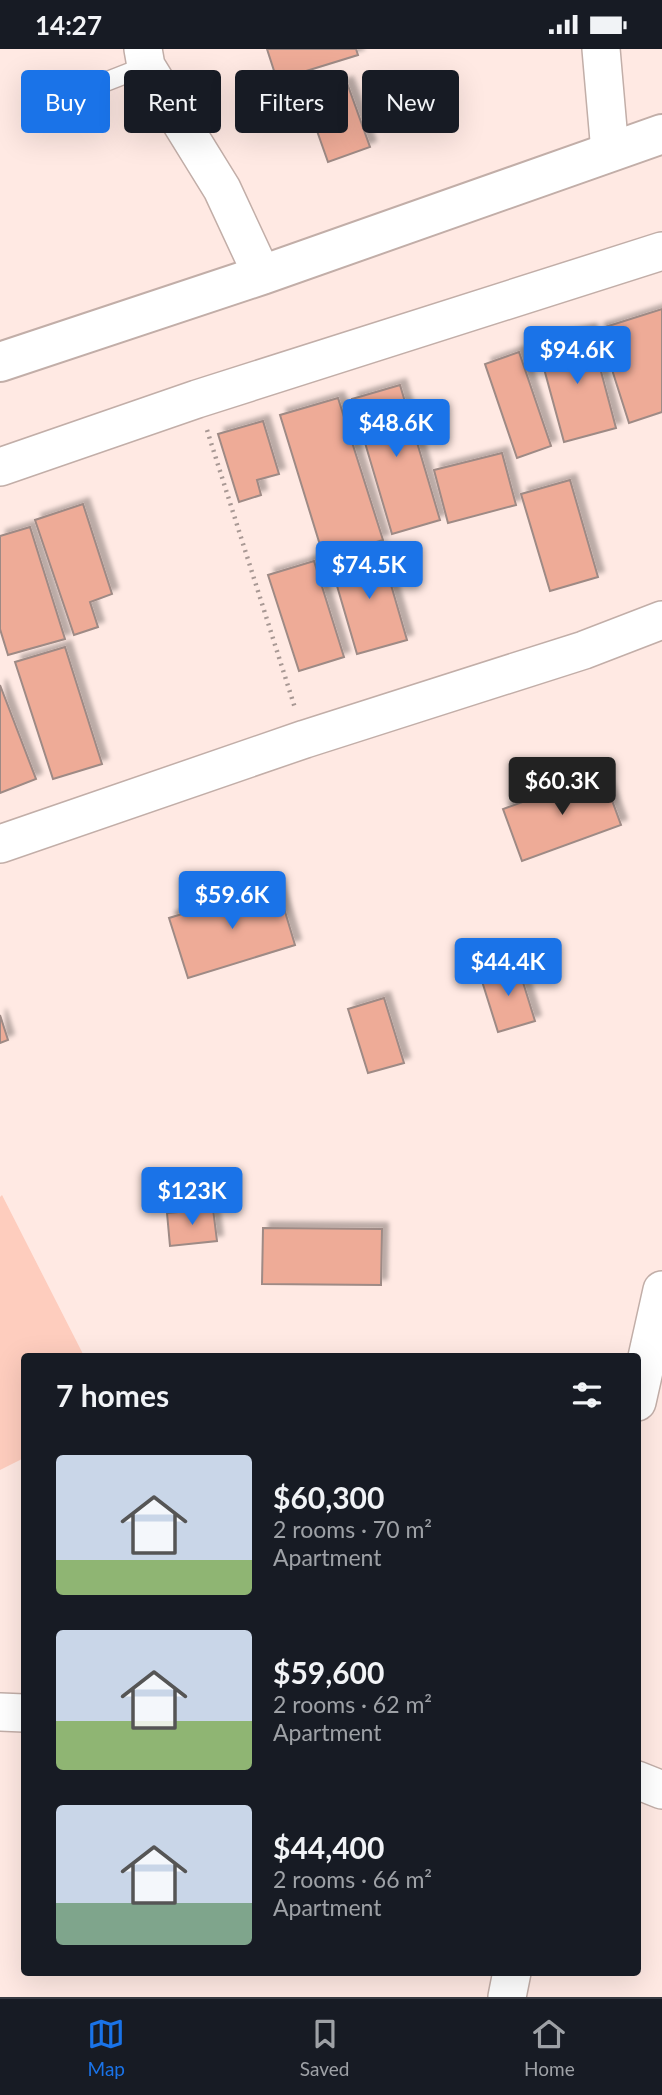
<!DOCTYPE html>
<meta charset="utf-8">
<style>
body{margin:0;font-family:Lato,sans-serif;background:#20242c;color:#f1f3f6;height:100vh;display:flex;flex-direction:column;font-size:26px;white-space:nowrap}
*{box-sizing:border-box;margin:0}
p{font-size:23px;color:#9ea1a6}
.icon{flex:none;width:38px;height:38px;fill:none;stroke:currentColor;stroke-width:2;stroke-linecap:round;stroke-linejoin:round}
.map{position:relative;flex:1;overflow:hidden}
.sheet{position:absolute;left:21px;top:1304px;width:620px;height:623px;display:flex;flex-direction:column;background:#171b24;border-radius:7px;box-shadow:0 7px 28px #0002}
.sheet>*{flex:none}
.hud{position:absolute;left:21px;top:21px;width:621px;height:63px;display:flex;gap:14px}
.price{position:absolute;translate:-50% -60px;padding:0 16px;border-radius:7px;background:#1a73e8;color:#fff;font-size:23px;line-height:46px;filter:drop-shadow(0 2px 4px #0008)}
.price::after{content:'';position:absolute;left:50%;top:42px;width:21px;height:16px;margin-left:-10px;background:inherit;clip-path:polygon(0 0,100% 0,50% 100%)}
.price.on{background:#222;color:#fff}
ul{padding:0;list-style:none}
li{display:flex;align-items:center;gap:21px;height:175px;padding:0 35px}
li span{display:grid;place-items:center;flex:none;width:196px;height:140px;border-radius:7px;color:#555}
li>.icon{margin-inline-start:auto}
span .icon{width:84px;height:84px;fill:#fffc;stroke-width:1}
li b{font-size:30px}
h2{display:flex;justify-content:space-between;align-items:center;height:84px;padding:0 35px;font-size:30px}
.chip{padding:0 24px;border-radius:7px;background:#171b24;box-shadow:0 7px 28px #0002;font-size:24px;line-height:63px}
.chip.on{background:#1a73e8;color:#fff}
.status{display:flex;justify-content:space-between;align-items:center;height:49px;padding:0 35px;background:#171b24;direction:ltr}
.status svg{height:19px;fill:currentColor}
.tab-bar{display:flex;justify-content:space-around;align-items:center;height:98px;border-top:2px solid #363941;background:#171b24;font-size:19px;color:#9ea1a6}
.tab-bar a{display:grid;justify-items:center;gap:4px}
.tab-bar .on{color:#1a73e8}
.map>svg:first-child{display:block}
</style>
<div class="status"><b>14:27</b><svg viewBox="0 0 49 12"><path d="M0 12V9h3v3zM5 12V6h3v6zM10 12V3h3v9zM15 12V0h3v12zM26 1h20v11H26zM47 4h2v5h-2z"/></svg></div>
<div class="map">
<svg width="662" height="1948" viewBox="0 0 662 1948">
<defs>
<filter id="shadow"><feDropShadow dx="6" dy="-6" stdDeviation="2" flood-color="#0004"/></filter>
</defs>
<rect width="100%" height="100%" fill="#ffe9e3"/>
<path fill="#fecdbe" d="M2,1146l82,161h-60v102l-24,12v-273z"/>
<path fill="#eeab97" stroke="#9e8a85" stroke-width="2" filter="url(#shadow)" d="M267,0h89l2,6 -81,25z
M347,34l23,64 -42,15 -23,-65z
M662,260v103l-33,11 -30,-94z
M590,281l26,98 -52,14 -27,-99z
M519,303l32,94 -34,12 -32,-94z
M400,336l40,135 -48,14 -40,-135z
M338,349l45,142 -59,18 -44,-143z
M263,372l16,53 -22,6 4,15 -22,7 -21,-68z
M502,404l14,52 -68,18 -14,-53z
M570,431l28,97 -48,14 -29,-97z
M83,455l29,90 -22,8 8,25 -24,8 -39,-115z
M30,478l35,112 -57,16 -8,-26v-93z
M380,498l27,93 -50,14 -27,-92z
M314,512l30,96 -45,14 -31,-96z
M65,598l37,117 -49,15 -38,-117z
M0,636l36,94 -36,14z
M602,724l19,52 -99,36 -19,-52z
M277,836l18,60 -107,33 -19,-60z
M517,914l18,58 -37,11 -18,-57z
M384,949l20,65 -36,10 -20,-64z
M0,966l8,25 -8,3z
M213,1160l4,32 -47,5 -3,-33z
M263,1179l119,1 -1,56 -119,-1z"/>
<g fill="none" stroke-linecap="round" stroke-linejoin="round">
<g stroke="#c2aea8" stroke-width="21">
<path id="service" d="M49,55l97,-38"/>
</g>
<g stroke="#c2aea8" stroke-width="40">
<path id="minor" d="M143,0l3,17 76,123 40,86
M601,0l9,103
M0,418l197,-68 465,-148
M0,795l305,-105 279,-89 78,-30
M637,1353l25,-112
M0,1663l24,1
M637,1731l25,10
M507,1948l5,-25"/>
</g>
<g stroke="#c2aea8" stroke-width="42">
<path id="trunk" d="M0,313l262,-87 400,-141"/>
</g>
<path stroke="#a89894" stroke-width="4.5" stroke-dasharray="2 5" stroke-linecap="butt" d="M207,381l88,278"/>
<use href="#service" stroke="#fff" stroke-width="18"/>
<use href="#minor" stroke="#fff" stroke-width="37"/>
<use href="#trunk" stroke="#fff" stroke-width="38"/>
</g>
</svg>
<b class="price" style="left:577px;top:337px">$94.6K</b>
<b class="price" style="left:396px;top:410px">$48.6K</b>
<b class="price" style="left:369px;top:552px">$74.5K</b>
<b class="price on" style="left:562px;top:768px">$60.3K</b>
<b class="price" style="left:232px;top:882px">$59.6K</b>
<b class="price" style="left:508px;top:949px">$44.4K</b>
<b class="price" style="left:192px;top:1178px">$123K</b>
<div class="hud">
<a class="chip on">Buy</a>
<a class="chip">Rent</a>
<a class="chip">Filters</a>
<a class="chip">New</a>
</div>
<section class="sheet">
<h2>7 homes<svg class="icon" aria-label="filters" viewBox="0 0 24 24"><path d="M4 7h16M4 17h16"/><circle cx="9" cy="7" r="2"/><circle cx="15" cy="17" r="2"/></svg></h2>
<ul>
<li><span style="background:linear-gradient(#c9d6e8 75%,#8fb573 0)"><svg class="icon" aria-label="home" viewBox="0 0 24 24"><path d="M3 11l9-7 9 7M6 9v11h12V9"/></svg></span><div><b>$60,300</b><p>2 rooms · 70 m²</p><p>Apartment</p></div></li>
<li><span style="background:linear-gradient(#c9d6e8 65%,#8fb573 0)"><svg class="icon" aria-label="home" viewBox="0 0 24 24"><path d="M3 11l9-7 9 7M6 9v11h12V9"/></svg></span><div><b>$59,600</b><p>2 rooms · 62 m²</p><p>Apartment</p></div></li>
<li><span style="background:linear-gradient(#c9d6e8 70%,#7fa58c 0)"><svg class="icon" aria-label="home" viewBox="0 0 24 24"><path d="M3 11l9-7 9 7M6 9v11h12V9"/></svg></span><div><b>$44,400</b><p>2 rooms · 66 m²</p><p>Apartment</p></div></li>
</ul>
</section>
</div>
<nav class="tab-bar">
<a class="on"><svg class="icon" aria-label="map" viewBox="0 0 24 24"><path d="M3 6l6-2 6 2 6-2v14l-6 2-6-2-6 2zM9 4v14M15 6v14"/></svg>Map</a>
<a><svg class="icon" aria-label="saved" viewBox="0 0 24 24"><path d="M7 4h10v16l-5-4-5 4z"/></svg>Saved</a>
<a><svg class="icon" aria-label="home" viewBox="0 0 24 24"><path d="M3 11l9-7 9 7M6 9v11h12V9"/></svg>Home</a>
</nav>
